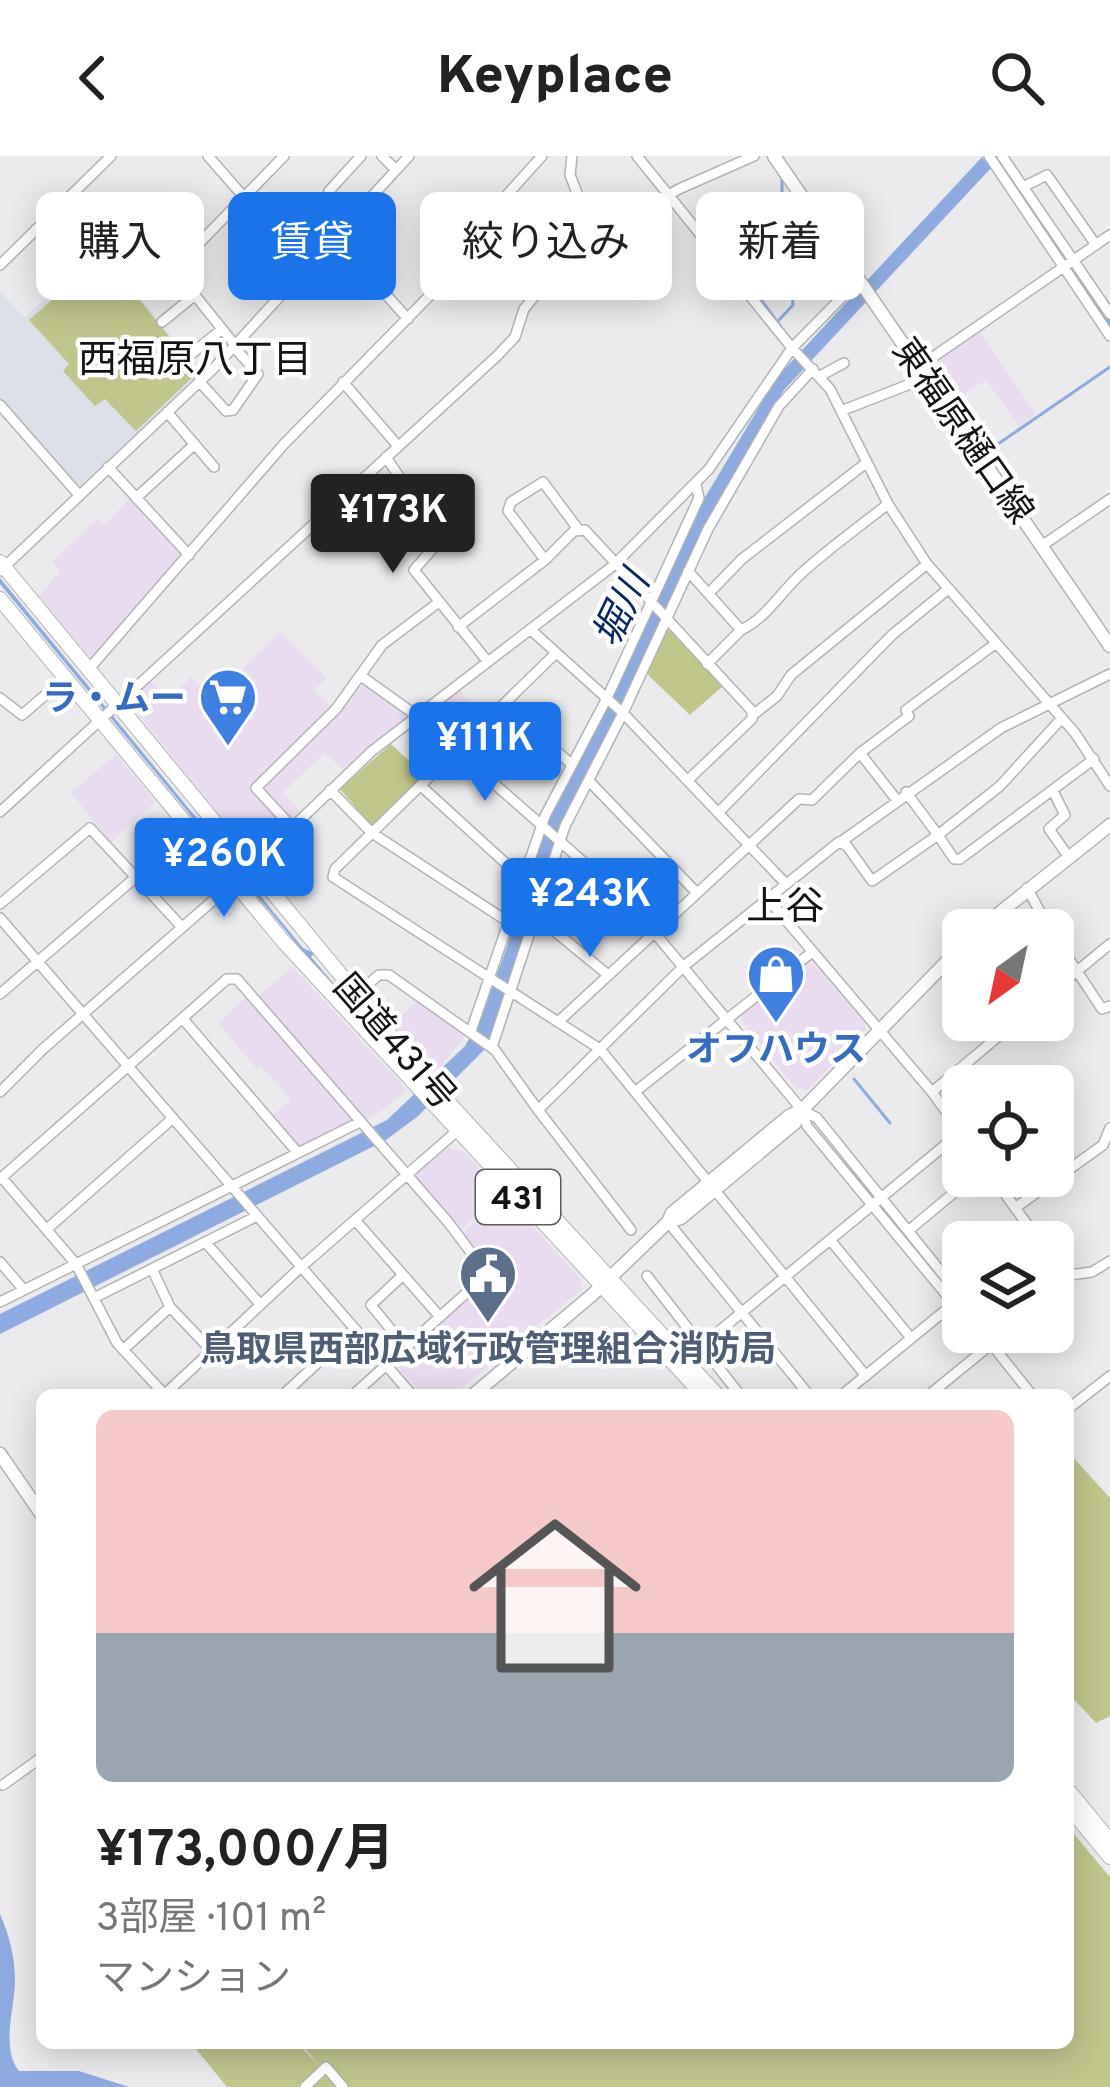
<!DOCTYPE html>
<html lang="ja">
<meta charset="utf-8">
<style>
body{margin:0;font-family:Overpass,"Noto Sans JP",sans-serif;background:#f6f6f6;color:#222;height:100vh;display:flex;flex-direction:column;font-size:45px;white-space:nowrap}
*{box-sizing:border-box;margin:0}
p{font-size:39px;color:#767676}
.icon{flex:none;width:66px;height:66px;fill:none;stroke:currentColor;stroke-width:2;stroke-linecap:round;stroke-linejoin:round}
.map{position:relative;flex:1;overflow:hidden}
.sheet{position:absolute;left:36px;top:1233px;width:1038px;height:660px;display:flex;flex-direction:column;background:#fff;border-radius:18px;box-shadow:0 6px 30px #0003}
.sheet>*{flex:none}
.guide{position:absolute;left:36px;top:36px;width:1038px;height:108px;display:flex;gap:24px}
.needle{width:78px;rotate:213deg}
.controls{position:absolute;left:942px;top:753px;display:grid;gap:24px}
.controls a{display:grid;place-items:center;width:132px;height:132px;border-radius:18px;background:#fff;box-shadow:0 6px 30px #0003;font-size:60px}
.price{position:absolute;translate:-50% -102px;padding:0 27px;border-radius:12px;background:#1a73e8;color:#fff;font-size:39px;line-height:78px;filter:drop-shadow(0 3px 6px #0008)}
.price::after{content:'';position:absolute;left:50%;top:72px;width:36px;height:27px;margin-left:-18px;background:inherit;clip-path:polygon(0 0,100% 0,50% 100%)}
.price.active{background:#222;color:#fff}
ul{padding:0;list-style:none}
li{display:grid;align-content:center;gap:24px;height:636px;padding:0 60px}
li+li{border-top:3px solid #e0e0e0}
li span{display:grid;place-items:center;height:372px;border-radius:18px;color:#555}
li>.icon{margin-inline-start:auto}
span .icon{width:216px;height:216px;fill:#fffc;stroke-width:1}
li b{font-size:51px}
.chip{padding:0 42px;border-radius:18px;background:#fff;box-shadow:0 6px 30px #0003;font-size:42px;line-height:108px}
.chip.active{background:#1a73e8;color:#fff}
header{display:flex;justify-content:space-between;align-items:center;height:156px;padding:0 60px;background:#fff;font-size:54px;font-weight:800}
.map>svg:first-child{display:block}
</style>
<header><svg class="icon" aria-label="back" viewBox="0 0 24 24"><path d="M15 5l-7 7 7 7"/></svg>Keyplace<svg class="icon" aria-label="search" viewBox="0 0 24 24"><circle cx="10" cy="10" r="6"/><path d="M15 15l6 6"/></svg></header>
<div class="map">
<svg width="1110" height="1931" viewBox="0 0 1110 1931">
<rect width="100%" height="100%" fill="#ebebed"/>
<path fill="#e9dcf0" d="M978,173l58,85 -17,12 -33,-46 -35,23 -25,-37z
M132,340l52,58 -91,107 -54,-65 21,-25 -8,-9 45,-43 7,6z
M281,476l46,46 -13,12 18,18 -82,80 33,35 -21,26 -17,-3 -118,-145 22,-22 19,20 23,-22 17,18 9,-8 4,3z
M364,527l42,30v4l-63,52 -19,-16 -41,40 17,18 -12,7 -25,-27v-5z
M460,534l23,30 -27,22 -27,-23v-5z
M116,598l39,48 -44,40 -40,-49z
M807,807l7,1 51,58v8l-57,60 -12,-2 -54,-67v-6z
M293,811l114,123 -32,26 -10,4 -107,-124z
M247,840l104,120 -1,6 -48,25 -6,-2 -25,-28 20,-18 -31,-33 -4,2 -38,-45z
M419,843l49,34 -29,36 -5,-4 -5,3 -37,-44z
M446,991l18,5 38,41 -42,38 -44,-52 1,-6z
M505,1040l77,84 -1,10 -128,105h-31l-25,-29v-6l96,-86 -31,-40z"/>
<path fill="#dce0e8" d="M52,90l87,15 -15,16 78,99 -122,114 -80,-89v-110l24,27 51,-47z"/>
<path fill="#c0c58c" d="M94,107l17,2 87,107 -62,59 -31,-32 -10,7 -32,-35 6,-7 -40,-44z
M665,474h4l54,56 -33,29 -44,-42z
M391,588l34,32 -50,49 -5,-1 -30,-35z
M1068,1296l42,46v218l-14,7 -28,-30z
M1068,1671l42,50v210h-802l13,-18 -21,18h-73l-36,-44h106l23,23 -20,-23h768z"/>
<path fill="#8dabdf" d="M982,1l9,11 -207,222 -81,139 -86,191 -58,106 2,4 -70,213 -74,74 -31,23 -386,194v-20l387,-194 78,-74 16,-28 26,-71 40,-129 145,-299 85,-142z
M0,422l303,370 11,5 -3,4 71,83 -82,-92 -300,-364z
M0,1758c10,23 15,44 15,69 -1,27 -14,66 4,88h60l50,16h-129z"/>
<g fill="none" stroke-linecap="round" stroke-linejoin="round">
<path stroke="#8dabdf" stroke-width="3" d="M874,136l39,56
M778,165l15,-16 -1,-12 8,-4 -3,-34
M781,171l-30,-41 5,-11 26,-23v-74
M985,297l125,-86
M854,923l36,44"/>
<path stroke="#8dabdf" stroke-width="15" d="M995,0l115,167"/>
<g stroke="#b1b2b3" stroke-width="12">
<path id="minor" d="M208,0l35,40
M382,0l14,14
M572,0l-2,19 11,28 -4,28 6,14
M637,0l155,192 38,41 58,115 39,60 148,169 35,53
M989,0l121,180
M1002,0l108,158
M1023,31l24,-12 49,70
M351,61l-22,-26 32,-35
M36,73l12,13 130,23 106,-109
M334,81l74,82
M0,109l111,-109
M178,109l3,13 54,67
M162,166l33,-27
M189,200l33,-27
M920,210l190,-131
M820,220l24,-13
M199,225l27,30 7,-1 25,-36 -24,-27
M343,226l55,64
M0,249l79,90
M841,255l87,-34
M167,256l47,55
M386,301l55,82 -27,31 74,92
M108,311l81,88
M136,342l59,-54
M1043,389l67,-46
M545,404l-37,-49 3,-9 32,-20 35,47
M0,415l214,-203 195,-212
M688,415l53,59 -34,34
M709,437l33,-34 124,-96
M458,471l87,-67 29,-29 11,-1 167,181v8l-64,61
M530,473l93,84 163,171
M741,474c26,-12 41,-40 63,-59 27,-24 56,-45 84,-67
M556,497l-221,216 -2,8 267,172 266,327
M88,514l197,-227 163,-166 20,-39 74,-82
M361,520l56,40 212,186 173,208 15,8 146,181
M0,542l22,17 43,-37
M504,548l67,60
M753,559l24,-19 14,-21 136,-111
M860,597l49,-37 -3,-6 89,-66
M589,625l107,111
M421,630l103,94
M330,634l42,43 138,90
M1053,635l12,24 -16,14 19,27
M906,636l32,43 62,-49 62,-68
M0,656l497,-456 18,-19 9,-28 44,-54 111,-66 75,-33
M719,656l173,-177 55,-45
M292,671l-36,-39 80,-79 46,-64 57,-43
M842,685l159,-113 109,-54
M1027,732l23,42
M768,743l164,193 31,43
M0,748l90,-76 91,98
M536,760l71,58
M0,762l412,477
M1053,779l49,74 8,-3
M1053,835l57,-47
M0,838l136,-117
M355,839l24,-20h10l106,75 43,60 146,-144 155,-124 8,4 25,35 66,-46 16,24h6l134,-100
M183,863l115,134
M558,866l241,-223 13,1 48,-47 36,46
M471,875l74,-215 62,-118 92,-200 -3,-13
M492,891l73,-221 58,-113 85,-184 71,-123 34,-37
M636,935l175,-138
M0,936l43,-43 205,-179 124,-119 242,-186 95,-96 83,-121 67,-68
M932,936l86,-72
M538,954l93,120
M802,954l5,16 156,189
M992,1020l48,66
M2,1022l74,86 41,79 48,52
M0,1023l227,-200h10l211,243 37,49 -2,7 -130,117
M1015,1052l88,-63 7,-17
M355,1064l85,97
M668,1066l141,173
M47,1073l125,-110
M908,1075l66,-55
M831,1085l80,97
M206,1087l54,61
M1053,1104l9,16 -9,12
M0,1106l24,28
M153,1115l17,36 41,43
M403,1119l-32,30 35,43
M647,1120l93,119
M1062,1120l30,-4 18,-11
M94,1142l163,-82
M0,1146l360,-180
M978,1176l12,15
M992,1189l40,50
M701,1190l260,-214
M123,1194l47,-43
M164,1239l137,-128 156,-136
M283,1239l71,-66
M842,1239l116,-95
M929,1239l77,-63
M1068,1253l42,-33
M3,1629l39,-28
M305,1931l21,-20 17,20"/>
</g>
<g stroke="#b1b2b3" stroke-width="15">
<path id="major" d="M774,0l336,490
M978,774l132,-105
M668,1066l13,-4 114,-95 7,-13 161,-165
M473,1239l119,-100 76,-73 4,-9 117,-97 13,-6
M0,1298l42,61"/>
</g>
<g stroke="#b1b2b3" stroke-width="16">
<path id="highway" d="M0,406l425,515 292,318
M0,443l283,342 420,454
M1068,1634l42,51
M1068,1650l42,51"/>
</g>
<use href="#minor" stroke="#fff" stroke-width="9"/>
<use href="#major" stroke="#fff" stroke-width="12"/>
<use href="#highway" stroke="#fff" stroke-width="14"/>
</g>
<defs>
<g id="supermarket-pin" transform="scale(3)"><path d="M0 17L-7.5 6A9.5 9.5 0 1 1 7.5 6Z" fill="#3f7fe0" stroke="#fff"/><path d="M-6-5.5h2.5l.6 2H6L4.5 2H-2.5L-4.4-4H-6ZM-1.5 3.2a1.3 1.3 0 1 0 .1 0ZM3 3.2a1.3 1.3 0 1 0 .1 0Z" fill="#fff"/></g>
<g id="shop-pin" transform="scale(3)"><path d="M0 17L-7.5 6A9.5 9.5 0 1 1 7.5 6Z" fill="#3f7fe0" stroke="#fff"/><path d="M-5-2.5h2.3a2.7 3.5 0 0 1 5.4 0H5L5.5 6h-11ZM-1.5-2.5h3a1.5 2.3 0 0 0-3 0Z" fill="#fff"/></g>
<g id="civic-pin" transform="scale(3)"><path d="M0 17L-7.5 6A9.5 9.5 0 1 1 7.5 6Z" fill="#5c6f8a" stroke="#fff"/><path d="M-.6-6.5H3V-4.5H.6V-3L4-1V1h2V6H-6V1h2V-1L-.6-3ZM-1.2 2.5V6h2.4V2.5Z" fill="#fff"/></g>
</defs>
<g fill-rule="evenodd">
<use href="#supermarket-pin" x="228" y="541"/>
<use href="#shop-pin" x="776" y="818"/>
<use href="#civic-pin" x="488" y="1118"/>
</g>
<g text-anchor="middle" stroke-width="9" stroke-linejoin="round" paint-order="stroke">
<rect fill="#fff" stroke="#5a5a5a" stroke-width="3" x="476" y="1014" width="84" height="54" rx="9"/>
<g font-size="33" font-weight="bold" fill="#131313">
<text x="518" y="1053">431</text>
</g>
<g font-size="36" fill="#131313" stroke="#fff">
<text transform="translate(964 274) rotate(55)" y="13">東福原樋口線</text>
<text transform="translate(396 885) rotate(49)" y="13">国道431号</text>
</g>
<g font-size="36" font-weight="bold" fill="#366cbe" stroke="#fff" text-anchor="end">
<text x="186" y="554">ラ・ムー</text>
<text x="776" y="905" text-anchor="middle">オフハウス</text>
</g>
<g font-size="36" font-weight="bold" fill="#4e5e75" stroke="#fff">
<text x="488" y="1205">鳥取県西部広域行政管理組合消防局</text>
</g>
<g font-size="39" fill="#131313" stroke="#fff">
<text x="195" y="216">西福原八丁目</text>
<text x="785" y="763">上谷</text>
</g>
<g font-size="39" font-style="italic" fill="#082763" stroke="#fff">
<text transform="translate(620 452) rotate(-64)" y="14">堀川</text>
</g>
</g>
</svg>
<div class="controls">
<a><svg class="needle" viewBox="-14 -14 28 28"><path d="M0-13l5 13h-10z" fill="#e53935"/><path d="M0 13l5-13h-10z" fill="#767676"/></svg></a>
<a><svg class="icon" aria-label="locate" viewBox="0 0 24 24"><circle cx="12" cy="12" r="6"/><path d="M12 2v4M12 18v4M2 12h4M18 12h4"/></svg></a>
<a><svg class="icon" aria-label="layers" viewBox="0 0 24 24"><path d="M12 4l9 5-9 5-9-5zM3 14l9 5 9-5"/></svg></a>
</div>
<b class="price active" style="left:393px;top:420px">¥173K</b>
<b class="price" style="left:485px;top:648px">¥111K</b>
<b class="price" style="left:224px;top:764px">¥260K</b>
<b class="price" style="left:590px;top:804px">¥243K</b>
<div class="guide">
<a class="chip">購入</a>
<a class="chip active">賃貸</a>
<a class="chip">絞り込み</a>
<a class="chip">新着</a>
</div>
<section class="sheet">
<ul>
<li><span style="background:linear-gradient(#f6c9c9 60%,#9aa5b1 0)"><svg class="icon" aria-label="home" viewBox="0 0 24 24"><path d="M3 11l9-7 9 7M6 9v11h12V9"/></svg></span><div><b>¥173,000/月</b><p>3部屋 · 101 m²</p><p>マンション</p></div></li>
</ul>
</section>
</div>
